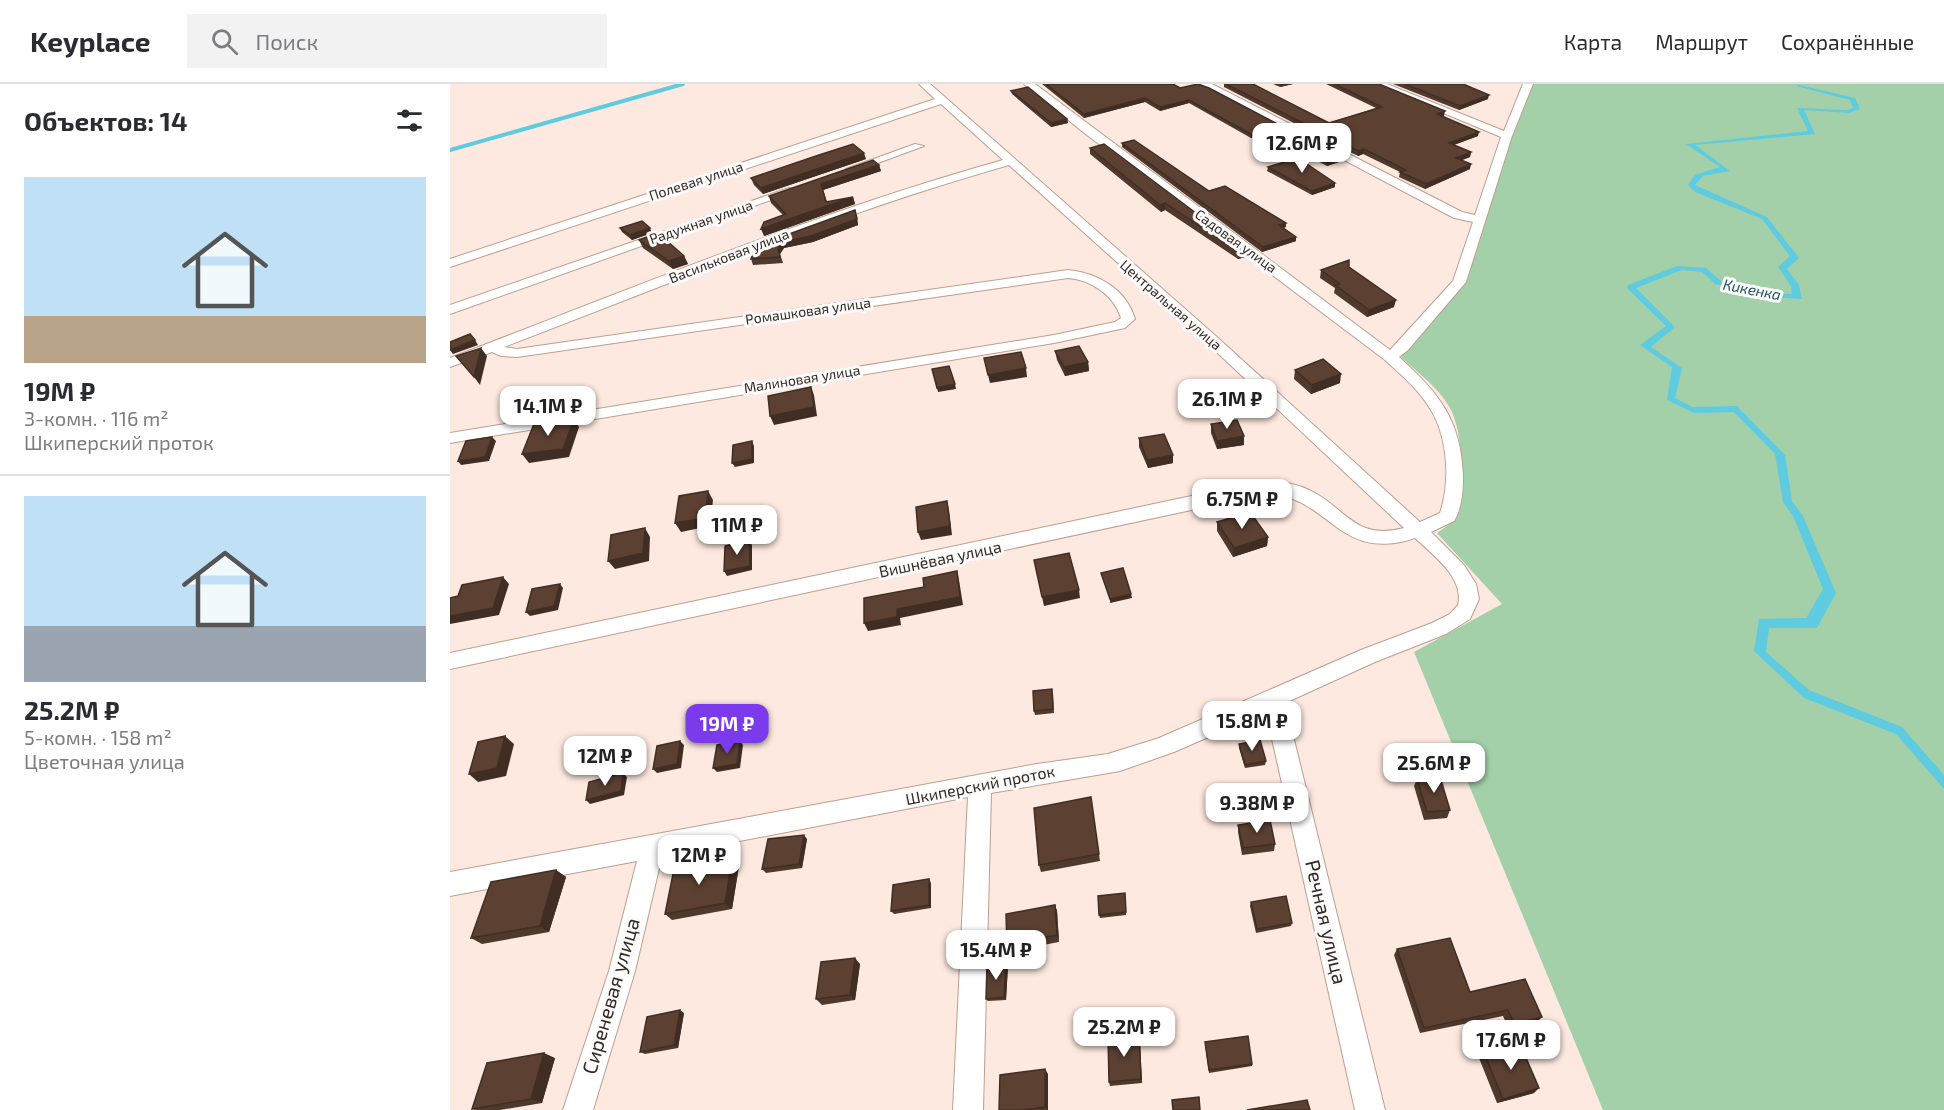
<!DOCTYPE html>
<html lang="ru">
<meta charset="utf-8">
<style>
body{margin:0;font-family:"Exo 2",sans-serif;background:#f2f2f3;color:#2b2b33;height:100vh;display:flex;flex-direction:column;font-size:22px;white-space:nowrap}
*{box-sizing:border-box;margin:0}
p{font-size:20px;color:#7c7c81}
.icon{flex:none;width:33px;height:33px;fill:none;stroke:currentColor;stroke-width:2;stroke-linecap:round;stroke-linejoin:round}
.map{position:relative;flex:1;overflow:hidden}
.panel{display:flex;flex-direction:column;background:#fff;width:450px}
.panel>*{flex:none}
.price{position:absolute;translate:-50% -51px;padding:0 14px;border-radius:12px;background:#fff;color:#222;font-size:20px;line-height:39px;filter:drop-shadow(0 2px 3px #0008)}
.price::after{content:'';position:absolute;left:50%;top:36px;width:18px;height:14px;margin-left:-9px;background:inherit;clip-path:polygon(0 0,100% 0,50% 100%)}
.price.active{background:#7c3aed;color:#fff}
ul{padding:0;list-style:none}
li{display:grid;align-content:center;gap:12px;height:318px;padding:0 24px}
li+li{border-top:2px solid #e1e1e2}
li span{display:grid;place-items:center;height:186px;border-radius:0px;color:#555}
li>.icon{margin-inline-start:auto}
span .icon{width:108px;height:108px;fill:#fffc;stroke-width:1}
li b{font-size:26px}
h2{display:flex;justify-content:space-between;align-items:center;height:72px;padding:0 24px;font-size:26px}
header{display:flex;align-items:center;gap:36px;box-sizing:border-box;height:84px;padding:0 30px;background:#fff;border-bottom:2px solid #e1e1e2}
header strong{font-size:28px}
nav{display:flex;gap:33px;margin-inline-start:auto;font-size:21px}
.search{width:420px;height:54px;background:#f2f2f3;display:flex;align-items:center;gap:15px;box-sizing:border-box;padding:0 21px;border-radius:0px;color:#7c7c81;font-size:22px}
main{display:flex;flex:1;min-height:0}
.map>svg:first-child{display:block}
</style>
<header>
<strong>Keyplace</strong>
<div class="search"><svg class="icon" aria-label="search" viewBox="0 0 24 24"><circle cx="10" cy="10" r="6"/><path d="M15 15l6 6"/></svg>Поиск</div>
<nav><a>Карта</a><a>Маршрут</a><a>Сохранённые</a></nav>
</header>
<main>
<section class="panel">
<h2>Объектов: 14<svg class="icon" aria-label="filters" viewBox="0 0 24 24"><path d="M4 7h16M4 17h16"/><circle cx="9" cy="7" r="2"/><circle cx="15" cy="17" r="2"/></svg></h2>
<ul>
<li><span style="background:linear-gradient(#bfe0f5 75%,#b9a48a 0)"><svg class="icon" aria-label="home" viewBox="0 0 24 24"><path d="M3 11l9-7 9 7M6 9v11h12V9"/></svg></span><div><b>19M ₽</b><p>3-комн. · 116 m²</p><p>Шкиперский проток</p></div></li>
<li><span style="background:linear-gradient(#bfe0f5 70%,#9aa5b1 0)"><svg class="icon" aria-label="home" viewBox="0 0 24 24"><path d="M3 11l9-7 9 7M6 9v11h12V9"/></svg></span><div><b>25.2M ₽</b><p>5-комн. · 158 m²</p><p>Цветочная улица</p></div></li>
</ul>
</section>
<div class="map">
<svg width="1494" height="1026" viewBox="0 0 1494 1026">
<rect width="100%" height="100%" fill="#fde9df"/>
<path fill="#a3d0a9" d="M1081,0h413v1026h-341l-189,-458 88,-48 -65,-71 19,-14c8,-27 8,-80 -4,-107 -10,-22 -34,-39 -51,-55l63,-74 45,-145z"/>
<path fill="#5fcbe0" d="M1345,0l60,14 5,11 -11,4 -45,-3 11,24 -120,11 35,26 -27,5 -8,9 72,32 32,41 -12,11 12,16 3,14 -33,-2 -54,-13 -13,-12 -20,-2 -46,18 39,39 -24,20 31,21 -7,30 17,9 45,-1 48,49 7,46 11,15 33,77 -19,35h-48l-3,24 43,38 93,37 42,48v14l-48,-55 -92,-36 -50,-47 5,-32 47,-1 17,-29 -30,-73 -10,-14 -8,-48 -41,-42 -40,1 -27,-13 5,-33 -32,-22 26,-19 -39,-38 1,-3 49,-19 29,2 15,13 46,12 25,1 -1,-8 -13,-19 12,-11 -28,-37 -67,-27 -7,-7 7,-10 25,-8 -34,-23 122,-13 -11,-23 50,2 6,-2 -3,-8 -50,-13z"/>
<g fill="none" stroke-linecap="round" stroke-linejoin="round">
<path stroke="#5fcbe0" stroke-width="4" d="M0,66l233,-66"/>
<g stroke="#bd9e8e" stroke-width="2">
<path id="street" d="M469,0h11l16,14 272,240 202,184 20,-9c11,-33 8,-80 -13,-109 -11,-17 -27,-30 -42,-44l-302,-228 -59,-48h11l355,266 63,-69 20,-59 -19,-4 -254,-134h12l250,128 13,3 26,-78 -127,-53h13l117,47 19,-47h10l-21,52 -46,146 -58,68 -9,7c40,36 62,63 64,119 0,15 -1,32 -9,45l-23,11 33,33 12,19 3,15 -9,20 -24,15 -71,28 -90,41 100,407h-30l-89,-398 -92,40 -54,19 -129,22 -8,317h-30l15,-313 -306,59 -27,115 -42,139h-30l46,-139 28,-110 -187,35v-24l587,-108 71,-10 51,-16 202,-88 71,-27 18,-9 8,-9c7,-27 -26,-51 -43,-67 -78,26 -85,-43 -149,-44l-816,175v-16l803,-170c19,-2 38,-2 56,7 38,18 45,51 95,38l-196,-184 -199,-179c-173,49 -337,118 -505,182l13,2 551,-79c30,3 58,19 67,49l-10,9 -71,15 -604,100v-10l604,-98 61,-13 6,-4c-7,-23 -30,-38 -53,-40l-551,79 -16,-1 -9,-4 -42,15v-9c183,-70 364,-145 553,-198l-62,-56 -491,163v-8l485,-160z
M465,60l9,2 -68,25 -10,-2z
M339,104l10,2 -349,124v-9z"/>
</g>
<use href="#street" fill="#fff" fill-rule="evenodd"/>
</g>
<path fill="#4f382c" d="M592,0h131l7,4 162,73 -15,5 -61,-32 -15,4 -62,-35 -29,8 -15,-9 -61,16z
M774,0h29l76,39 47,-15 -50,-24h53l65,32h-1l35,20 -24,9 17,7 -1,5 -9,3 9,9 -45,20 -26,-12 1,-5 -37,-18 -5,2 -134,-69z
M823,0h20l-13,3z
M943,0h70l25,15 -29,11z
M561,7l56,28 1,4 -17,4 -39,-33z
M672,59l87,48 77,36 -3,1 13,13 -34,11 -140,-105z
M640,64l155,109 -7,2 -73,-49 -4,2 -71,-58z
M416,75l-103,35 -9,-9 -3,-7z
M429,81l2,6 -58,19 4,12 26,-5 2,7 -91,32 19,-21 -12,-12 -2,-7z
M818,83l67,16v4l-23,8 -45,-24z
M407,132l1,9 -45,17 -29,6 -4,6 3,9 -30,2 -2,-6z
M170,144l32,5 -20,7 -10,-8z
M189,156l45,16 4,8 -15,5 -30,-21z
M899,183l45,40 -27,10 -33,-24 1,-5 -15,-10 1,-8z
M605,267l33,11 1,9 -24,5 -8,-16z
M845,286l45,13 -29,11 -17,-15z
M761,340l33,21 -27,4 -6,-16z
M689,354l34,25 -25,5 -9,-21z
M767,438l51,15 -1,9 -34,11 -16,-26z
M603,609l1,20 -19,2 -1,-4z
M789,660l27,17 -1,4 -20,3 -6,-20z
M967,695l33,31 -3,8 -23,2 -10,-34z
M642,721l8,56 -59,11 -2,-7z
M788,741l37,19 -1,7 -32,4 -4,-23z
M357,755l-5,29 -36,5 -4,-4z
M282,775l7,7 -7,43 -60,11 -7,-6z
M106,786l10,7 -17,55 -67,12 -11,-6z
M481,799v25l-37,6 -3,-3z
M675,809l1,22 -26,3 -1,-3z
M801,818l41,21 -1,3 -35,7 -6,-27z
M605,821l2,6 2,31 -49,9 -3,-6z
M947,865l73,43 66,31 -27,7 -6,-14 -83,17 -26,-78z
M410,880l-5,36 -33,5 -6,-6z
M558,882l-2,34 -18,1 -2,-2z
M234,929l-6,35 -33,6 -5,-2z
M689,950l3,49 -32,3 -1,-4z
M755,961l47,19v2l-43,7z
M1034,969l50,40 -37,10 -18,-45z
M105,974l-13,45 -42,7h-24l-4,-1z
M598,990v36h-49z"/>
<path fill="#402e24" d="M831,0h12l-13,3z
M1039,11l-1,4 -29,11 1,-4z
M695,14v4l-61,16v-4z
M739,16v3l-29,8v-4z
M995,27l-1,5 -8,2 1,-4z
M617,35l1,4 -17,4v-4z
M817,47l-1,3 -15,4v-4z
M1029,48l-1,4 -30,11 1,-4z
M914,65l-1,5 -5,2v-5z
M1021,68l-1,5 -15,6 1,-5z
M414,69l2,6 -103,35 -2,-6z
M892,74v3l-15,5 1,-4z
M1021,80l-1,5 -45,20 1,-5z
M429,81l2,6 -58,19 5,16 25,-9 2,7 -91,32 -3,-7 66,-23 -6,-22z
M885,99v4l-23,8v-4z
M715,119v7l-4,2 -1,-7z
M405,126l3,15 -45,17 -29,6 -4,6 3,9 -5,-15 4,-6z
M836,139v4l-7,2v-4z
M200,144l2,5 -20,7 -2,-5z
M846,153v4l-34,11 1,-5z
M795,166v7l-7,2v-7z
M234,172l4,8 -15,5 -4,-8z
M946,216l-2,7 -27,10 2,-7z
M25,256l3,5 -25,9 -3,-4z
M31,264l6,8 -7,29 -6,-8z
M638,278l1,9 -24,5 -1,-9z
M576,284l1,9 -37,6 -2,-8z
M891,290l-1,9 -29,11 1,-9z
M505,300l1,5 -18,3 -1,-4z
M361,303l3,8 3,21 -43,9 -4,-9z
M124,335l5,8 -10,30 -40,6 -7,-9z
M794,352v9l-27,4v-8z
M42,353l4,4 -7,20 -28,4 -3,-4z
M302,357l2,5v17l-19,4 -3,-4z
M723,371v8l-25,5 -1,-8z
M258,407l5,9 -3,26 -29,6 -6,-9z
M497,417l2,9 3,25 -31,5 -3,-8z
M195,444l5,9 -1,24 -34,8 -7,-8z
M818,453l-1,9 -34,11 1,-9z
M299,456l3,5v25l-25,6 -3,-5z
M507,487l2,9 4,25 -63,13 1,7 -33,6 -4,-8 33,-14z
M53,493l6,7 -10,31 -49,9v-8z
M110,500l3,4 -5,22 -28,6 -4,-4z
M629,506l1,8 -36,8 -2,-9z
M681,510l1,4 -22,5v-4z
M55,652l9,8 -8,32 -28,6 -9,-8z
M230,657l4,4 -3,23 -24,5 -4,-4z
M290,657l3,4 -3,23 -23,4 -4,-4z
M173,689l4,4 -3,18 -34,9 -4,-4z
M354,751l3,4 -5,29 -3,-4z
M282,775l7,7 -7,43 -7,-6z
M106,786l10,7 -17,55 -9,-6z
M479,795l2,4v25l-2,-3z
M605,821l2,6 2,31 -2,-7z
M405,874l5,6 -5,36 -5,-5z
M556,879l2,3 -2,34 -2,-3z
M230,926l4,3 -6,35 -4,-3z
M1092,933l-6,6 -27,7 5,-6z
M689,950l1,5 2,44 -1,-4z
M94,969l11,5 -13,45 -11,-4z
M595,985l3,5v36l-3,-3z
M1089,1004l-5,5 -37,10 6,-4z"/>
<path fill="#5c4133" stroke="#402e24" stroke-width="1.5" d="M596,0h127l7,4 18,-4 11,4 133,70 -14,4 -61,-31 -16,3 -62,-34 -29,7 -15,-9 -61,16z
M776,0h27l76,39 53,-16 -47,-23h44l66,27 -8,3 42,18 -30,11 22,9 -15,6 15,6 -45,20 -26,-12 6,-2 -42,-21 -6,2z
M955,0h58l26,11 -29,11z
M578,3l39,32 -16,4 -40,-32z
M684,56l75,51 16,-5 61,37 -7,2 17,12 -33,10 -141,-104z
M403,60l11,9 -103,35 -10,-10 68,-23z
M654,60l141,106 -7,2 -73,-49 -5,2 -70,-57z
M848,74l37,25 -23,8 -44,-24z
M423,76l6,5 -58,19 5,18 27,-5 -92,32 3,-7 22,-8 -17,-18z
M405,126l2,9 -46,17 -29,6 -4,6 2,9 -29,2 5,-13z
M192,137l8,7 -20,7 -10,-7z
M208,149l26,23 -15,5 -30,-21z
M899,176v7l47,33 -27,10 -34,-25 5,-1 -19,-14z
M20,250l5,6 -25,10v-8z
M629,262l9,16 -24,5 -9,-16z
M31,264l-7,29 -18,-21z
M571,268l5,16 -38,7 -4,-17z
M873,275l18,15 -29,11 -17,-15z
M499,282l6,18 -18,4 -5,-19z
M361,303l3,20 -44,9 -2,-20z
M124,335l-11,30 -41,5 12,-30z
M787,336l7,16 -27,5 -6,-17z
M714,350l9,21 -26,5 -8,-22z
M42,353l-7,20 -27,4 8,-20z
M302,357v18l-20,4 1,-18z
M258,407l-3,27 -30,5 4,-27z
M497,417l3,25 -32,6 -2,-25z
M800,428l18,25 -34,11 -17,-26z
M195,444l-2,25 -35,8 3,-26z
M299,456l1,26 -26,5 1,-25z
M619,469l10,37 -37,7 -8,-37z
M673,484l8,26 -21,5 -9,-26z
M507,487l3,26 -63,12v8l-33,6v-25l60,-11 -1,-9z
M53,493l-10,31 -43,8v-18l8,-2 4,-11z
M110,500l-6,22 -28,6 6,-23z
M602,605l1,20 -19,2 -1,-20z
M55,652l-8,32 -28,6 9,-32z
M810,656l6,21 -21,4 -6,-21z
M230,657l-3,23 -24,5 4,-23z
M290,657l-3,23 -24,4 4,-23z
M173,689l-2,18 -35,9 3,-18z
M990,693l10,33 -23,2 -10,-33z
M641,713l8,57 -60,11 -5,-57z
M820,736l5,24 -32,4 -5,-23z
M354,751l-5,29 -37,5 6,-30z
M282,775l-7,44 -60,11 9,-45z
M106,786l-16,56 -69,12 20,-56z
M479,795v26l-38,6 2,-26z
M675,809l1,19 -27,3 -1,-19z
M836,812l6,27 -35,6 -6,-27z
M605,821l2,30 -50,10 -1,-31z
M1000,854l20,54 55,-13 17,38 -28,7 -6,-14 -84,18 -27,-79z
M405,874l-5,37 -34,4 5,-37z
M556,879l-2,34 -18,2 1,-34z
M230,926l-6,35 -34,7 7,-35z
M689,950l2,45 -32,3 -1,-45z
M798,952l4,28 -43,6 -4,-28z
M1070,960l19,44 -36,11 -19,-46z
M94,969l-13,46 -59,10 15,-46z
M595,985v38l-22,3h-24l1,-35z
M749,1013l1,13h-27l-1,-10z
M857,1016l3,10h-63z"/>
<g text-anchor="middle" stroke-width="6" stroke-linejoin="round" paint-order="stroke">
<g font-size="14" fill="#352822" stroke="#fbfbfb">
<text transform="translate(246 97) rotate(-18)" y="5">Полевая улица</text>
<text transform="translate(251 138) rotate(-19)" y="5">Радужная улица</text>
<text transform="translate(786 157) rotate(36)" y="5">Садовая улица</text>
<text transform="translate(279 172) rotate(-21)" y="5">Васильковая улица</text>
<text transform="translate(721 221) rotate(41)" y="5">Центральная улица</text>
<text transform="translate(358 227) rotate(-8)" y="5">Ромашковая улица</text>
<text transform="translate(352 295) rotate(-9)" y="5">Малиновая улица</text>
</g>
<g font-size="15" font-style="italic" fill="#23535c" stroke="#fbfbfb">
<text transform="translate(1302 206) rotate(11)" y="5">Кикенка</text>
</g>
<g font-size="16" fill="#352822" stroke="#fbfbfb">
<text transform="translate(490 475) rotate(-12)" y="6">Вишнёвая улица</text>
<text transform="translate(530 701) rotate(-11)" y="6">Шкиперский проток</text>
</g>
<g font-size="20" fill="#352822" stroke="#fbfbfb">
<text transform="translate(876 838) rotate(77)" y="7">Речная улица</text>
<text transform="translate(161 912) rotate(-74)" y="7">Сиреневая улица</text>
</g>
</g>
</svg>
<b class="price" style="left:852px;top:90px">12.6M ₽</b>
<b class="price" style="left:777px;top:346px">26.1M ₽</b>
<b class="price" style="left:98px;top:353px">14.1M ₽</b>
<b class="price" style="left:792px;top:446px">6.75M ₽</b>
<b class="price" style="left:287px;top:472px">11M ₽</b>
<b class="price" style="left:802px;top:668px">15.8M ₽</b>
<b class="price active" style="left:277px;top:671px">19M ₽</b>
<b class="price" style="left:155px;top:703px">12M ₽</b>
<b class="price" style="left:984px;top:710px">25.6M ₽</b>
<b class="price" style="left:807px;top:750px">9.38M ₽</b>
<b class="price" style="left:249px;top:802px">12M ₽</b>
<b class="price" style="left:546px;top:897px">15.4M ₽</b>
<b class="price" style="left:674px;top:974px">25.2M ₽</b>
<b class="price" style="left:1061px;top:987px">17.6M ₽</b>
</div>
</main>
